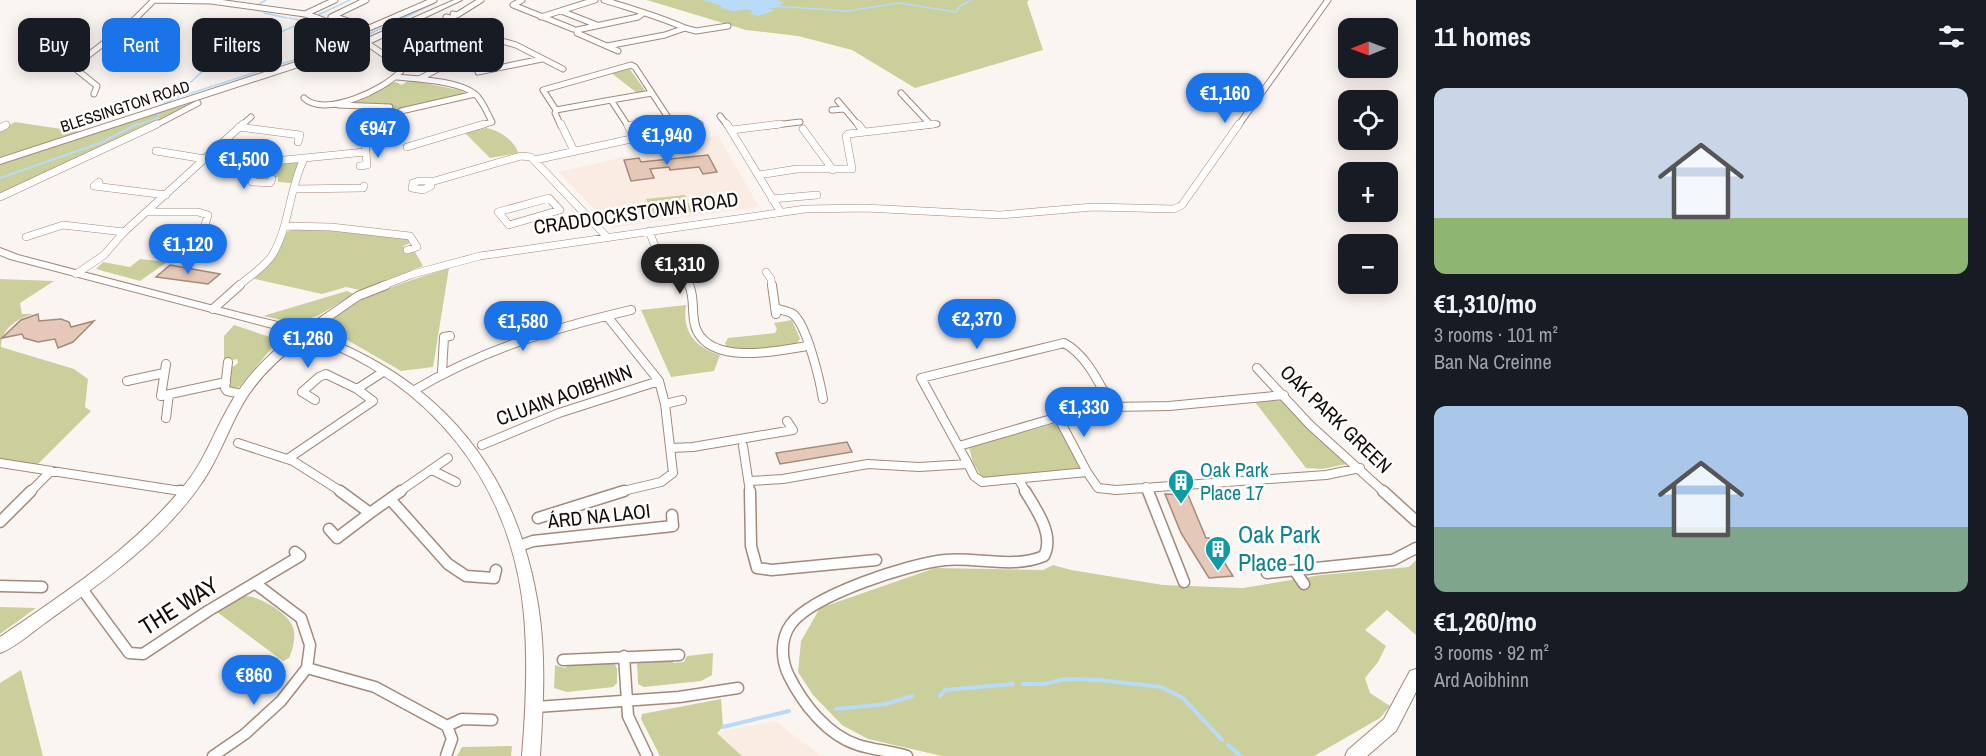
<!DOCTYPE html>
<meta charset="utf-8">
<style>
body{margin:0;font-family:"Archivo Narrow",sans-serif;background:#242831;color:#f1f3f6;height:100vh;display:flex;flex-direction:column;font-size:22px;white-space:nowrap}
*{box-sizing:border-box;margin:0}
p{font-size:20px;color:#9ea1a6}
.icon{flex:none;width:33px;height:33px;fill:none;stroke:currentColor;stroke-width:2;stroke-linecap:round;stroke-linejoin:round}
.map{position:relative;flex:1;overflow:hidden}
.drawer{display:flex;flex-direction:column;background:#171b24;width:570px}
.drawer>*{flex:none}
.guide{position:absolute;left:18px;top:18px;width:570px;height:54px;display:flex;gap:12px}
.needle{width:39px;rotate:269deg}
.controls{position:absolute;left:1338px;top:18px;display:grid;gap:12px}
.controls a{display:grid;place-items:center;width:60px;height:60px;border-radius:12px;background:#171b24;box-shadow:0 3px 15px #0003;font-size:30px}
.price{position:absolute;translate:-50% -51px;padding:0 14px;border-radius:21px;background:#1a73e8;color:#fff;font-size:20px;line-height:39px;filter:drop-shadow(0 2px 3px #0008)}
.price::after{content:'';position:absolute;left:50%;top:36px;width:18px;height:14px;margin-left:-9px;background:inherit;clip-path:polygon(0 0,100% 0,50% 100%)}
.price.current{background:#222;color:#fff}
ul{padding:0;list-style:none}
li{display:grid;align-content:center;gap:12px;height:318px;padding:0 18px}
li span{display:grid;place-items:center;height:186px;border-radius:12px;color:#555}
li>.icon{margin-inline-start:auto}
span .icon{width:108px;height:108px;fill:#fffc;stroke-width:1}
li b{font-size:26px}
h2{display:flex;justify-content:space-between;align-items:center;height:72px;padding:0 18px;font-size:26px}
.chip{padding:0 21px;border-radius:12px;background:#171b24;box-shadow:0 3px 15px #0003;font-size:21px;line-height:54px}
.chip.current{background:#1a73e8;color:#fff}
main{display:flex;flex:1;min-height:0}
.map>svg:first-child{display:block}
</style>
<main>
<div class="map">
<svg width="1416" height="756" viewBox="0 0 1416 756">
<rect width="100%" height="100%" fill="#fbf5f2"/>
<path fill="#faebe3" d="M718,135l41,72 -147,21 -53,-56z
M775,721l46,35h-79l-25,-24z"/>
<path fill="#cbcf9b" d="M647,0h382l-2,2 16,48 -128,38 -63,-38 -54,-14 -52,-6z
M629,68l17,24 -9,1 -27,-21z
M409,80l50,10 9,4 -60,14 -17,1 -8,-6 -36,1 48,-22 7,3z
M197,101l2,1 -199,94v-33z
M15,122l66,10 -81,25v-27z
M486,128c11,1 30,13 32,25l-28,5 -25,-25z
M294,160l6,2 -9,21 -13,-1v-5l-22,2 11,-13z
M685,195l7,17 -39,5 -7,-18z
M295,228l112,9 3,6 -7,3 4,8 8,-2 8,14 -63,24 -14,-3 -24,7 -71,-16 25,-22 11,-24z
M140,259l27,3 -27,19 -44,-12 7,-7 27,5z
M449,268l-16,99 -32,4 -71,-41 -2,-5c12,-24 95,-49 121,-57z
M0,279l54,2 -34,22 2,11h12c-16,4 -33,14 -33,33l73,22 14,10 -3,28 6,4 -55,55 -36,-6z
M347,291l7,3 -35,21 -22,8 -34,-7z
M686,305c-4,27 9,42 34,50l-6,16 -43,6 -30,-67z
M792,320l8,19 -4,5 -47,6 -22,-2 -2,-5 3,-5 47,-5 2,-4 -3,-6z
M234,325l39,13 2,6 -35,42 -5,3 -6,-3 2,-18 7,-5 -1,-4 -13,3v-26z
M1283,400l34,38 30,26 -25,5 -16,-1 -51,-66z
M1057,423l25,46 -64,8h-36l-9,-14 -4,-16z
M1416,560v75l-29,-25 -22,20 21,16 -8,16 -13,16 5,15 20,13 -10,12 -66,38h-372l-74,-17 -26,-14 -29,-30 -15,-23 3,-31 19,-33 115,-40 108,2 10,-5 18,5 92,15 80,3 78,-13 88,-8z
M245,596c14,0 41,16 47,29 5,10 1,24 -3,33l-6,3 -66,-49z
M0,607l36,1 -36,26z
M713,653l-1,22 -11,6 -57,6 -6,-3 -1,-22 31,-3 6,4 10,-1 3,-6z
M609,663l6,1 2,5v14l-4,4 -46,5 -13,-4 1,-23 10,3 4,-3z
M21,670l22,86h-43v-73z
M721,699l2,28 -6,6 25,23h-82l-19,-37 1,-5z
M512,746l-1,10h-54l5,-9z"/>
<path fill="#b7dbf8" d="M703,0h74l7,2 -8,6h-8l7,2 -2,1 -14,5 -8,-2 1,-3 -4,-2 -14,2 -11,-2 -4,-4z"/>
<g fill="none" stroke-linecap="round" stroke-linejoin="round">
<path stroke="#b7dbf8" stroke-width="1.5" d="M259,4l7,-4
M774,6l73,5 52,-8 57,9 3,-5 12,-7
M264,13l23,5
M289,18l16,3
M369,34l64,-30
M175,97l33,-31 142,-66
M156,108l17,-9 179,-58
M134,126l24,-8 1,-4"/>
<path stroke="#b7dbf8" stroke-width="2" d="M0,178l100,-35 37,-19"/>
<path stroke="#b7dbf8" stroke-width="4" d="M1023,684h21l21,-5 35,1 61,7 22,11 39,42
M940,696l5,-6 68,-6
M836,709l50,-5 26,-8
M723,727l66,-16
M1228,745l13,11"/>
</g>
<path fill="#e5c8b7" stroke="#a58979" stroke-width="1.5" d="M708,155l9,17 -14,2 -4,-7 -29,3 -1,-3 -19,2 4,9 -23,3 -7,-21 15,-2 2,4z
M170,265l50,9 -12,10 -52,-7z
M38,314l1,7 22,-2 8,3 2,5 23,-6 -21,21 -15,6 -3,-9 -17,3 -14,-4 -2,-4 -20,4 19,-18z
M847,442l5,10 -72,12 -4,-11z
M1165,494l23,1 18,43h3l24,38 -24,2 -28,-45z"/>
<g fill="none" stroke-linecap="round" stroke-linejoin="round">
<g stroke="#a48879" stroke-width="7">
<path id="street-far3" d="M153,0l58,1 94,13 30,-14
M522,0l-9,5 60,24
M604,0c28,9 54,16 81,28
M561,11l36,14
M453,14l4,1 24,-15
M333,16l36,12 65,-28
M331,17l35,-17
M541,17l54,-17
M607,46l58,-11 20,-7 11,3 32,-5
M618,51l-41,-18v-3l61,-13 4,-3
M381,53l33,-13 40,-21 -8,-2
M478,72l64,-13
M397,77c21,2 62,4 78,17 8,7 12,19 17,28l-13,4
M419,79l76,-40 21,6 47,24
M901,93l29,31
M94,94l3,-8 -20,-16v-6l58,-45 19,-19
M304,98c20,20 80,-8 97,-27l-2,-6c-30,-21 -58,-41 -94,-51
M838,101l21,25
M338,105l52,2
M556,110l55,-10
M832,110l12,-1
M401,111l74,-17
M720,116l8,10
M154,126l44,-23
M241,126l10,-9
M561,126l-6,-13 1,-3 -13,-20 88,-25 4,2 34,52 -40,7
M628,126l-17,-26 41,-7
M691,126l9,-2
M767,126l33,-4
M921,126l16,-2
M1238,126l90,-126"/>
</g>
<g stroke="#a48879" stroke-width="8">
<path id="street-far2" d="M561,124l13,27
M727,124l53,87
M858,124l6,8
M239,127l61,8 -2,7
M0,128l6,-3
M803,129l30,41
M732,130l48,-6
M657,133l41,-9
M634,137l-6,-11 10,-2
M407,147l77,-23
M156,151l49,8
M535,160l119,-26
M253,163l112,-11
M266,163l-15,16 1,3 18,1 2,-4
M360,166l7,-1 -3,-37
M759,175l38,-6h55l-6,-33 2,-2 86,-10
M419,181h10l2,5 -8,4 -11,-2 1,-5z
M99,182l-5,4 72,9
M431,182l90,-26 10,1 75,79
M295,189l68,-1 1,-2
M0,197l157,-73
M549,198l11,12 -51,15 -11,-13z
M772,199l45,-4
M148,212h50l10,3 -6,20 -19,21
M285,226l46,1 79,9 7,11 -10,3
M649,231l12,30 22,16 7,9
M26,237l37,-12 61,7
M766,272l5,7 1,7
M76,274l28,-19 20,-23 119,-108
M238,286c11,-9 28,-20 35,-32 17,-30 16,-65 31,-95
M382,286l31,-12 67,-18 325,-47 60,-1 135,7 93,-8 81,2 8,-4 57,-81"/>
</g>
<g stroke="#a48879" stroke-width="10">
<path id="street-far1" d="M689,285c7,15 1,32 8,46 17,34 80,20 110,15
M772,285l4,29
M775,308c5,2 14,3 18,6 14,11 27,67 30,85
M213,309l27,-24
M607,316l52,65 6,23 8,69 -12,9 -42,10
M303,334l55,-38 28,-11
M228,362l-3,26 2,3 15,3
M166,364l-5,32 65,-14
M1257,368l53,57 74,67
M442,372l2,-35 6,-1
M127,381l37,-8
M413,391c68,-41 141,-63 218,-81
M315,400l-13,-8 17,-15 7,-3 31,15
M665,404l17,-4
M1058,417l29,55
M166,418l3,-24
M238,443l55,18 49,31
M482,445l77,-32 100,-32
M743,446l7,46
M959,446l99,-29 54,-10 57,-1 115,-11
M671,448l22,-1 100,-17 -6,-9
M289,458l84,-57 -16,-12 26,-17
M0,463l187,29
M968,464l-47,-86 143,-35c23,12 36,42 48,64
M432,470l24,12
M1019,480l7,12
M750,481l33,-2 85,-15 51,3 49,-3 6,12 8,6 105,-10 11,16 18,2 210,-15 34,-7
M1146,487l2,5
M30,492l21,-21
M399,492l49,-34"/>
</g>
<g stroke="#a48879" stroke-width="13">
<path id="street" d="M180,491l7,1
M750,491l1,55 6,22 15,2 104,-10
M1148,491l36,91
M1383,491l33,30
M390,499l58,65 18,12 28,2 2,-8
M370,513l31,-22
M538,518l86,-27
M0,522l31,-31
M329,529l8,9 33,-25 -30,-22
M519,546l14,-5 140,-15 -1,-11
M1295,571l9,13
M1267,573l126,-13 23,-12
M0,586l42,1
M82,589l47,64 14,1 65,-43 92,-55 -5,-4
M624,656l4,60 19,40
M563,660l116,-5
M307,668l68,19 72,39 5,13 -6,17
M536,707l143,-10 59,-9
M447,726l15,-7 30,1
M213,756l32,-22 36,-33 26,-33 3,-23 -9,-27 -45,-34
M907,756c-16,-5 -33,-6 -49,-11 -31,-10 -55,-41 -69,-69 -8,-16 -9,-37 2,-52 22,-29 117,-60 154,-64 32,-3 68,9 99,-4 11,-21 -8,-47 -19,-65"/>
</g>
<g stroke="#a48879" stroke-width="2">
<path id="secondary" d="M454,0h8l-93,44 -369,120v-6l363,-118z
M0,248l18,7c71,19 143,37 215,56 29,8 59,13 87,24 128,49 199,142 219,276 7,48 4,97 1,145h-18c4,-47 6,-94 2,-141 -12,-132 -94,-235 -218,-277 -26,19 -50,41 -65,69 -14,25 -23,53 -40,77 -39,57 -100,99 -156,139 -14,10 -29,24 -45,30v-16c65,-44 133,-89 183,-150 20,-23 30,-53 45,-79 16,-30 40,-54 67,-74l-285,-75 -10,-4z
M1416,669v23l-20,39 -29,25h-22l3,-6 36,-31 26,-48z"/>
</g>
<use href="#street-far3" stroke="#fff" stroke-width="5"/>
<use href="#street-far2" stroke="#fff" stroke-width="7"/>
<use href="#street-far1" stroke="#fff" stroke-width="8"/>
<use href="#street" stroke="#fff" stroke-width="10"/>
<use href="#secondary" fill="#fff" fill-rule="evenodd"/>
</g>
<defs>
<g id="building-pin" transform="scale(1.35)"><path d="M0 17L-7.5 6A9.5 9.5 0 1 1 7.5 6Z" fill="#0f9aa8" stroke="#fff"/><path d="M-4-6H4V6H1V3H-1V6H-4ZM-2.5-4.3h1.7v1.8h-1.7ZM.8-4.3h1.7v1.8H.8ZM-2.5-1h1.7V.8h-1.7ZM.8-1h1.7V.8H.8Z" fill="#fff"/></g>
</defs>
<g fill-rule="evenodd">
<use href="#building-pin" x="1181" y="482"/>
<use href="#building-pin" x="1218" y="549"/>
</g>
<g text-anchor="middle" stroke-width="5" stroke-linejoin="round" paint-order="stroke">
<g font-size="16" fill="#150b06" stroke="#fff">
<text transform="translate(125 106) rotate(-18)" y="6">BLESSINGTON ROAD</text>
</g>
<g font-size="20" fill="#150b06" stroke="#fff">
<text transform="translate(636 213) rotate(-8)" y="7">CRADDOCKSTOWN ROAD</text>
<text transform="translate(564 395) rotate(-20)" y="7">CLUAIN AOIBHINN</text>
<text transform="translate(1336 419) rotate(44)" y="7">OAK PARK GREEN</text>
<text transform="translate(599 516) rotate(-6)" y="7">ÁRD NA LAOI</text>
</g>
<g font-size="20" fill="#0d838f" stroke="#fff" text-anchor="start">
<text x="1200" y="477">Oak Park<tspan x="1200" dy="23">Place 17</tspan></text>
</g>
<g font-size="24" fill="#0d838f" stroke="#fff" text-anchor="start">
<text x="1238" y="543">Oak Park<tspan x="1238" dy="28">Place 10</tspan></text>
</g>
<g font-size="24" fill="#150b06" stroke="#fff">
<text transform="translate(179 606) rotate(-32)" y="8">THE WAY</text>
</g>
</g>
</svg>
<div class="controls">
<a><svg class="needle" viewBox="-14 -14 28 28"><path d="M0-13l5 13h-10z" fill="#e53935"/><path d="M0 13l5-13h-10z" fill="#9ea1a6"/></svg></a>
<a><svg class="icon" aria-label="locate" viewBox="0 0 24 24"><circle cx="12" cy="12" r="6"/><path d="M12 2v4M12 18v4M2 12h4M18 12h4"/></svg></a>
<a>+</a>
<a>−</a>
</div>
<b class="price" style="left:1225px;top:124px">€1,160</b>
<b class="price" style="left:378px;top:159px">€947</b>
<b class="price" style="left:667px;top:166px">€1,940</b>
<b class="price" style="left:244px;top:190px">€1,500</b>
<b class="price" style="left:188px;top:275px">€1,120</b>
<b class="price current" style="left:680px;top:295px">€1,310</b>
<b class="price" style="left:977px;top:350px">€2,370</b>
<b class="price" style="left:523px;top:352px">€1,580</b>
<b class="price" style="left:308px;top:369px">€1,260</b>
<b class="price" style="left:1084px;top:438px">€1,330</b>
<b class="price" style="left:254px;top:706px">€860</b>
<div class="guide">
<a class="chip">Buy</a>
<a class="chip current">Rent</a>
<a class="chip">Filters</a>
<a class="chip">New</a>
<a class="chip">Apartment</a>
</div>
</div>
<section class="drawer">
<h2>11 homes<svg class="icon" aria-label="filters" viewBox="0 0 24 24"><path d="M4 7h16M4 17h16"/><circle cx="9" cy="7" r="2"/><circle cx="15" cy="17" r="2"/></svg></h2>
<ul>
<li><span style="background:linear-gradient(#c9d6e8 70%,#8fb573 0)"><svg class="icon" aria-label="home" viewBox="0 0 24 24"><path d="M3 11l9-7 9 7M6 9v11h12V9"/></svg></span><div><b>€1,310/mo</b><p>3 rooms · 101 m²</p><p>Ban Na Creinne</p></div></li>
<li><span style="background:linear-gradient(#a9c7e8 65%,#7fa58c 0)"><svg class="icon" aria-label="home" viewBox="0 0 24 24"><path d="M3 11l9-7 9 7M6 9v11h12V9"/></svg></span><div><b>€1,260/mo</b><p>3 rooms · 92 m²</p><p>Ard Aoibhinn</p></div></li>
</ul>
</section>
</main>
